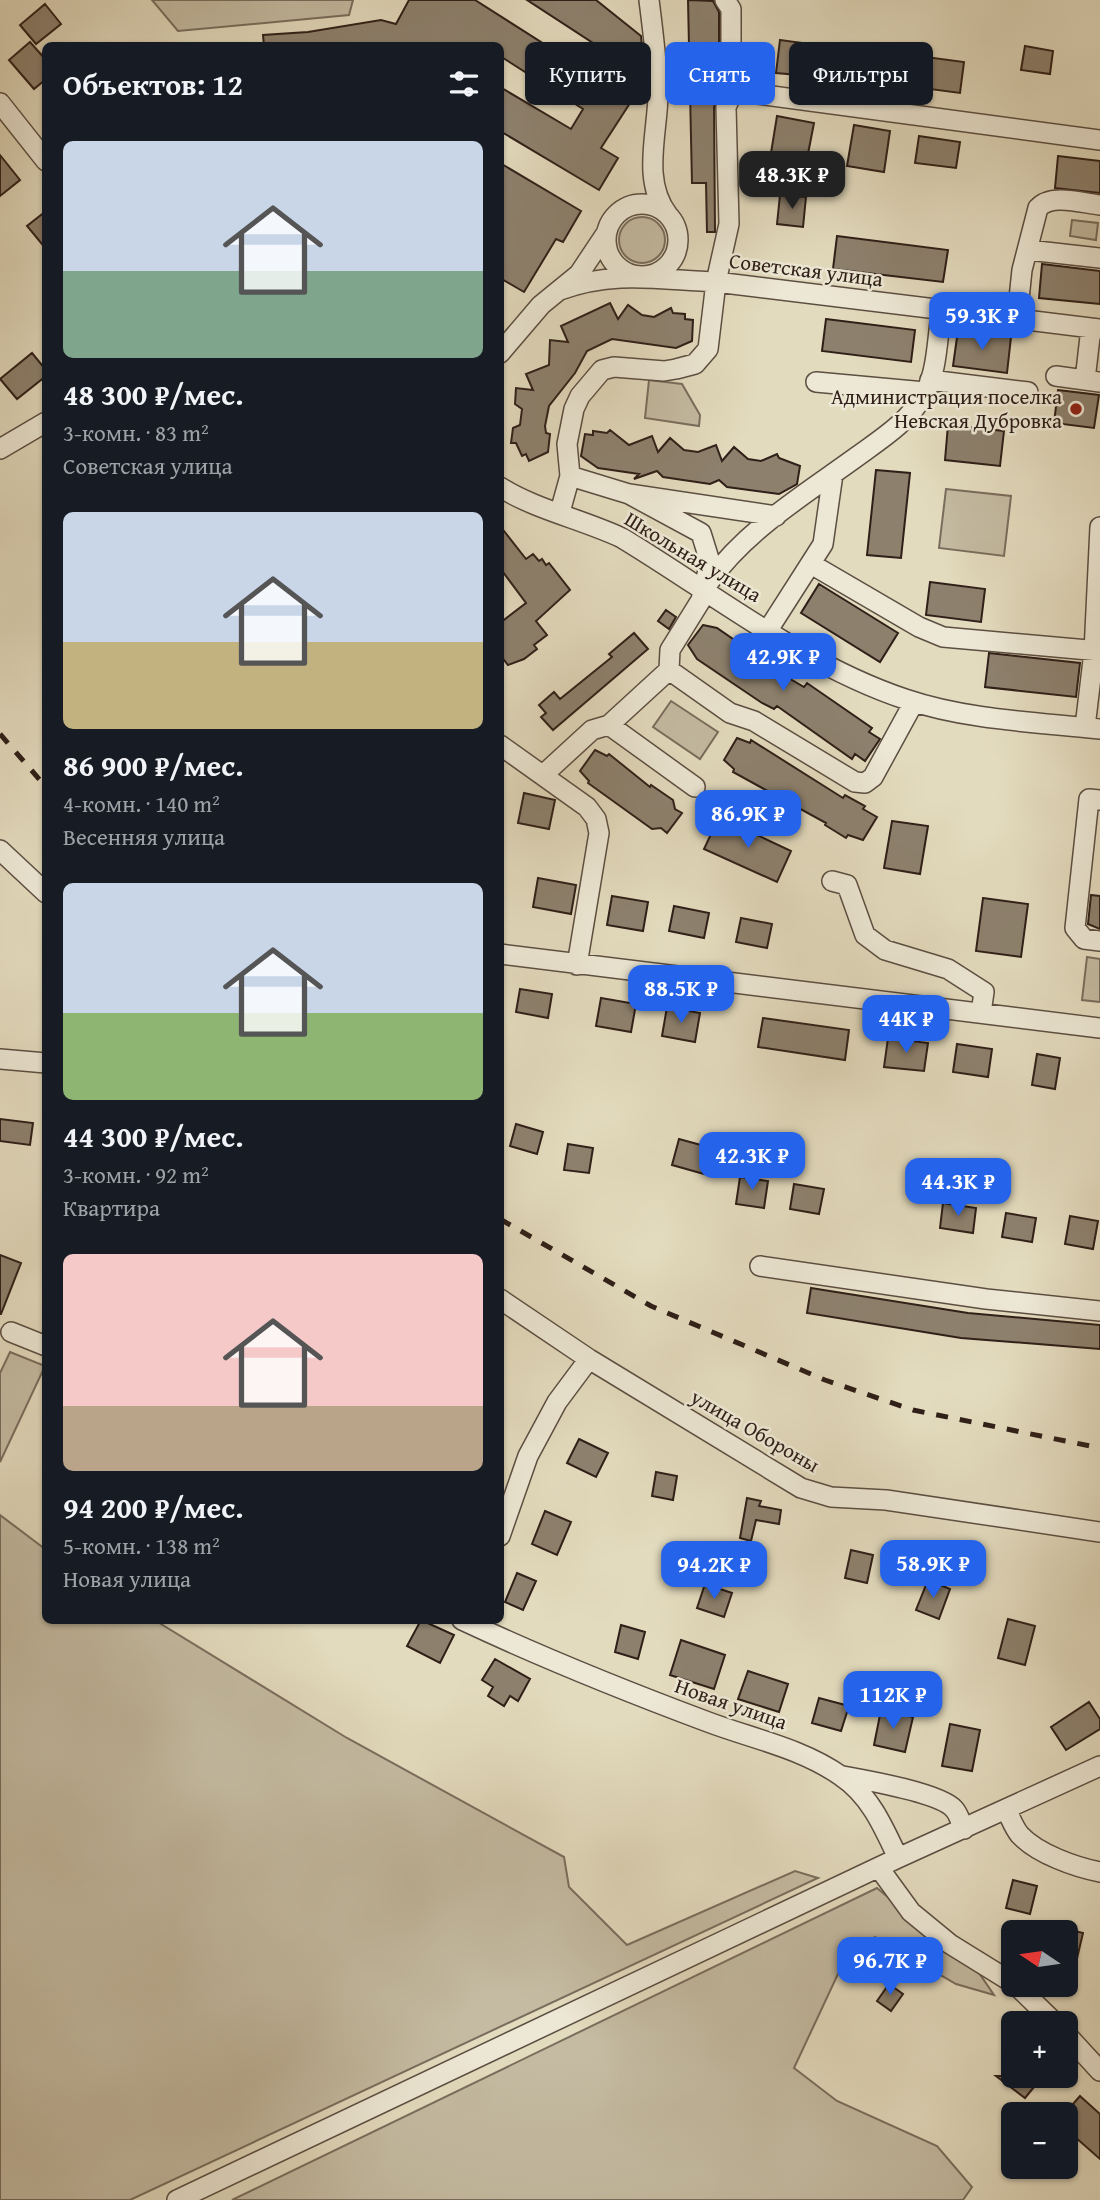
<!DOCTYPE html>
<html lang="ru">
<meta charset="utf-8">
<style>
body{margin:0;font-family:"Gentium Book Plus",serif;background:#242831;color:#f1f3f6;height:100vh;display:flex;flex-direction:column;font-size:26px;white-space:nowrap}
*{box-sizing:border-box;margin:0}
p{font-size:23px;color:#9ea1a6}
.icon{flex:none;width:38px;height:38px;fill:none;stroke:currentColor;stroke-width:2;stroke-linecap:round;stroke-linejoin:round}
.map{position:relative;flex:1;overflow:hidden}
.sheet{position:absolute;left:42px;top:42px;width:462px;height:1582px;display:flex;flex-direction:column;background:#171b24;border-radius:10px;box-shadow:0 2px 5px #0004}
.sheet>*{flex:none}
.top-card{position:absolute;left:525px;top:42px;width:469px;height:63px;display:flex;gap:14px}
.needle{width:46px;rotate:283deg}
.buttons{position:absolute;left:1001px;top:1920px;display:grid;gap:14px}
.buttons a{display:grid;place-items:center;width:77px;height:77px;border-radius:10px;background:#171b24;box-shadow:0 2px 5px #0004;font-size:35px}
.price{position:absolute;translate:-50% -60px;padding:0 16px;border-radius:14px;background:#2563eb;color:#fff;font-size:23px;line-height:46px;filter:drop-shadow(0 2px 4px #0008)}
.price::after{content:'';position:absolute;left:50%;top:42px;width:21px;height:16px;margin-left:-10px;background:inherit;clip-path:polygon(0 0,100% 0,50% 100%)}
.price.current{background:#222;color:#fff}
ul{padding:0;list-style:none}
li{display:grid;align-content:center;gap:14px;height:371px;padding:0 21px}
li span{display:grid;place-items:center;height:217px;border-radius:10px;color:#555}
li>.icon{margin-inline-start:auto}
span .icon{width:126px;height:126px;fill:#fffc;stroke-width:1}
li b{font-size:30px}
h2{display:flex;justify-content:space-between;align-items:center;height:84px;padding:0 21px;font-size:30px}
.tag{padding:0 24px;border-radius:10px;background:#171b24;box-shadow:0 2px 5px #0004;font-size:24px;line-height:63px}
.tag.current{background:#2563eb;color:#fff}
.map>svg:first-child{display:block}
</style>
<div class="map">
<svg width="1100" height="2200" viewBox="0 0 1100 2200">
<rect width="100%" height="100%" fill="#e3dbbe"/>
<filter id="stains"><feTurbulence type="fractalNoise" baseFrequency=".00286" numOctaves="4"/><feColorMatrix values="0 0 0 0 .2 0 0 0 0 .09 0 0 0 0 .02 0 0 0 .5 -.17"/></filter>
<radialGradient id="worn" r=".72"><stop offset=".6" stop-color="#630" stop-opacity="0"/><stop offset="1" stop-color="#630" stop-opacity=".3"/></radialGradient>
<path fill="#c4bba2" stroke="#7a6d5d" stroke-width="2" d="M152,0h201l-4,15 -171,16z
M619 240a23 23 0 1 1 46 0a23 23 0 1 1-46 0Z
M1072,220l26,3 -2,17 -26,-4z
M649,380l33,4 18,31 -1,11 -54,-8z
M946,489l65,7 -7,60 -65,-8z
M671,701l47,31 -18,27 -47,-32z
M1087,957l13,2v43l-18,-2z
M10,1352l35,14 -45,96v-89z
M0,1515l45,34 1,71 110,1 191,117 217,119 5,30 58,58 168,-74 23,7 -688,322h-130z
M877,1888l102,85 15,22 -38,-11 -81,-47 -30,22 -51,109 43,33 100,45 35,41 -9,13h-731z"/>
<path fill="#8d816e" stroke="#2f1f18" stroke-width="2" d="M409,0h66l157,100 -31,48 17,10 -19,32 -99,-59v-44l71,42 12,-20 -83,-53v-10h-236l-1,-11 45,-3 73,-12 15,4z
M527,0h69l45,36 1,10 -12,21z
M688,0l25,1 6,11v81l-5,14 1,125h-8l-1,-49h-14z
M45,4l16,20 -25,20 -16,-19z
M780,40l59,8 1,-5 35,4 -4,34 -95,-8z
M30,42l16,18v19l-12,10 -25,-29z
M1025,46l28,5 -3,23 -29,-4z
M926,57l38,5 -4,31 -38,-5z
M777,116l37,7 -7,36 -36,-6z
M854,125l36,6 -6,41 -37,-6z
M919,136l41,6 -4,26 -41,-5z
M0,155l20,25 -20,16z
M1058,156l42,5v32l-45,-5z
M500,163l81,48 -18,31 -7,-3 -32,53 -24,-14z
M780,195l26,2 -3,30 -26,-3z
M46,211v38l-19,-23z
M837,236l111,14 -5,32 -110,-13z
M1042,264l58,7v33l-61,-6z
M610,303l8,16 10,-14 14,10 12,2 17,-9 2,5 12,1v5l8,1 -1,21 -16,7 -64,-9 -25,12 -12,22 -26,33 -4,20 1,7 4,1 -2,18 -19,9 -3,-7 -4,2 -6,-13h-5l2,-15 7,-3 2,-16 -7,-5 1,-16 17,2 -7,-16 23,-9 1,-25 18,2 -7,-16z
M826,319l89,11 -4,32 -89,-11z
M958,330l53,7 -4,36 -54,-7z
M32,353l14,17v6l-29,23 -17,-20z
M1058,390l41,5 -5,33 -40,-5z
M948,425l56,6 -4,35 -55,-6z
M610,430l19,15 23,-9 6,16 12,-14 14,12 14,2 18,-7 6,16 12,-14 14,12 13,2 16,-7 2,4 21,8 -3,18 -18,10 -52,-7 -8,-7 -9,4 -47,-7 -6,-6 -23,8 5,-5 -41,-6 -17,-12 4,-22 8,1v-4l14,2z
M876,470l34,3 -9,85 -34,-3z
M500,526l26,33 7,-5 6,7 3,-2 4,6 3,-2 21,27 -34,31 11,14 -13,10 3,4 -13,10 -16,6 -8,-10v-32l26,-20 -26,-35z
M930,582l55,7 -4,33 -55,-7z
M819,584l79,49 -18,29 -79,-49z
M666,610l10,7 -7,12 -11,-8z
M703,625l14,3 75,52 12,7 3,-4 65,45 -3,4 11,7 -15,22 -10,-7 -3,5 -75,-53 -3,3 -12,-6 -65,-44 -9,-14z
M634,633l14,16 -95,81 -12,-13 5,-4 -7,-8 15,-13 6,7 52,-42 -3,-3z
M989,653l91,10 -4,34 -91,-10z
M737,738l13,5 1,-3 92,58 2,-3 20,11 -2,3 14,8 -14,23 -15,-5 -2,3 -21,-13 1,-2 -93,-51 1,-3 -10,-9z
M595,750l12,6 2,-2 41,33 1,-2 22,15 2,9 7,4 -15,20 -6,-5 -9,1 -64,-46 1,-2 -9,-10z
M524,793l31,7 -6,29 -31,-6z
M719,817l72,34 -14,31 -73,-33z
M892,821l36,5 -8,48 -36,-6z
M538,878l38,7 -5,29 -38,-7z
M1091,895l9,1v33l-12,-5z
M612,896l36,6 -5,29 -36,-6z
M983,898l45,6 -7,53 -45,-6z
M674,906l35,7 -5,25 -35,-7z
M741,918l31,6 -5,24 -31,-6z
M520,989l32,5 -4,24 -32,-6z
M601,998l35,6 -5,28 -35,-6z
M667,1007l33,6 -5,29 -33,-6z
M763,1018l86,12 -4,30 -87,-13z
M888,1038l40,5 -4,28 -40,-4z
M957,1044l35,5 -4,28 -35,-5z
M1037,1054l23,4 -5,31 -23,-4z
M0,1119l33,4 -3,22 -30,-4z
M516,1124l27,8 -6,22 -27,-8z
M679,1139l33,9 -8,26 -32,-9z
M568,1144l25,4 -4,25 -25,-3z
M740,1177l28,4 -4,27 -28,-4z
M794,1184l30,5 -5,25 -29,-5z
M943,1203l33,5 -3,25 -33,-5z
M1006,1213l30,5 -4,24 -30,-5z
M1070,1216l28,5 -5,28 -28,-5z
M0,1255l21,8 -20,51h-1z
M811,1288l157,25 132,12v24l-139,-11 -154,-25z
M579,1439l29,14 -12,24 -29,-14z
M656,1472l21,4 -4,24 -21,-4z
M747,1498l14,3 -2,5 22,4 -2,14 -23,-4 -5,21 -11,-3z
M545,1511l26,11 -14,33 -25,-11z
M851,1550l22,5 -6,28 -22,-5z
M517,1573l19,8 -13,29 -18,-8z
M928,1580l22,9 -11,30 -23,-9z
M705,1584l27,9 -8,24 -27,-9z
M1008,1619l27,7 -10,39 -27,-7z
M421,1620l33,15 -14,28 -33,-17z
M621,1625l24,7 -7,27 -23,-7z
M681,1640l44,15 -11,34 -44,-14z
M495,1659l35,20 -12,22 -8,-5 -6,10 -16,-10 5,-9 -11,-7z
M748,1671l40,13 -9,28 -41,-13z
M819,1698l30,8 -8,25 -29,-8z
M1089,1702l11,17v10l-34,21 -15,-23z
M881,1710l32,7 -8,35 -31,-7z
M950,1724l30,6 -8,41 -30,-5z
M1013,1880l24,6 -7,28 -24,-6z
M1066,1929l17,4 -12,51 -5,-1z
M889,1984l14,10 -12,17 -14,-10z
M996,2076h47l-18,22z
M1080,2096l20,18v45l-34,-30v-17z"/>
<g fill="none" stroke-linecap="round" stroke-linejoin="round">
<g stroke="#5c4e42" stroke-width="22">
<path id="minor" d="M649,0c4,31 8,62 9,93 0,40 -17,87 10,122
M725,0l6,9v87
M0,103l46,58
M606 240a36 36 0 1 1 72 0a36 36 0 1 1-72 0Z
M1028,250l72,8
M560,290c55,-20 100,-10 156,-8l384,47
M1017,318l5,-48 16,-62c13,-15 44,-5 62,-3
M500,353l41,-48 38,-31 28,-42
M1056,376l44,6
M930,380l98,12
M1085,380l6,-52
M816,382l109,10
M0,449l46,-27
M570,476l59,18 147,22
M500,487c34,22 84,33 122,51 91,55 181,127 283,161 62,21 130,23 195,30
M560,512l10,-36 -3,-32 7,-35 6,-13 22,-26 12,-3 50,4 12,-2 19,-5 13,-15 8,-67 13,-58 -3,-117 5,-11 11,-4 358,48
M811,564l108,63 24,10 157,14
M709,582c37,-52 95,-87 146,-124 26,-19 54,-36 70,-65 13,-23 12,-58 17,-84
M768,630l55,-86 10,-70
M669,670l61,43 24,8 101,61 10,1 8,-6 41,-75
M609,725l86,62
M1085,727l9,-75 6,-125
M500,745l87,62 9,12 3,14 -22,132
M543,775l49,-45 17,-5 60,-55 1,-20 31,-50 9,-38 -9,-29 -72,-39
M1100,800l-11,-1 -14,129 9,11 16,2
M0,850l46,43
M832,881l15,4 18,50 20,15 63,19 36,23 -3,21
M500,954l600,74
M0,1059l46,4
M760,1266l226,33 114,12
M500,1299l89,60 212,129 30,9 55,3 214,32
M11,1332l35,14
M500,1536l28,-80 29,-54 32,-43
M462,1620c81,38 163,71 246,102 45,17 93,26 133,54 29,19 43,52 57,82
M843,1776c22,4 97,17 111,33 5,5 7,15 10,20
M1007,1811c4,8 7,17 13,24 18,19 55,32 80,37
M879,1868l32,44 39,32 63,39
M1015,1984l40,39
M1066,2034l34,37
M177,2200l721,-342 202,-92"/>
</g>
<use href="#minor" stroke="#ede8d5" stroke-width="19"/>
<path stroke="#2f1f18" stroke-width="5" stroke-dasharray="12 12" stroke-linecap="butt" d="M0,734l46,53
M500,1219l151,87 174,74 88,30 187,38"/>
</g>
<circle fill="#8f2418" stroke="#ede8d5" stroke-width="2.5" cx="1076" cy="409" r="7"/>
<g text-anchor="middle" stroke-width="5" stroke-linejoin="round" paint-order="stroke">
<g font-size="21" fill="#2f1f18" stroke="#ede8d5">
<text transform="translate(806 270) rotate(7)" y="7">Советская улица</text>
<text transform="translate(693 557) rotate(31)" y="7">Школьная улица</text>
<text transform="translate(755 1431) rotate(30)" y="7">улица Обороны</text>
<text transform="translate(731 1704) rotate(19)" y="7">Новая улица</text>
</g>
<g font-size="21" fill="#2f1f18" stroke="#ede8d5" text-anchor="end">
<text x="1062" y="404">Администрация поселка<tspan x="1062" dy="24">Невская Дубровка</tspan></text>
</g>
</g>
<rect width="100%" height="100%" filter="url(#stains)"/>
<rect width="100%" height="100%" fill="url(#worn)"/>
</svg>
<div class="buttons">
<a><svg class="needle" viewBox="-14 -14 28 28"><path d="M0-13l5 13h-10z" fill="#e53935"/><path d="M0 13l5-13h-10z" fill="#9ea1a6"/></svg></a>
<a>+</a>
<a>−</a>
</div>
<b class="price current" style="left:792px;top:211px">48.3K ₽</b>
<b class="price" style="left:982px;top:352px">59.3K ₽</b>
<b class="price" style="left:783px;top:693px">42.9K ₽</b>
<b class="price" style="left:748px;top:850px">86.9K ₽</b>
<b class="price" style="left:681px;top:1025px">88.5K ₽</b>
<b class="price" style="left:906px;top:1055px">44K ₽</b>
<b class="price" style="left:752px;top:1192px">42.3K ₽</b>
<b class="price" style="left:958px;top:1218px">44.3K ₽</b>
<b class="price" style="left:933px;top:1600px">58.9K ₽</b>
<b class="price" style="left:714px;top:1601px">94.2K ₽</b>
<b class="price" style="left:893px;top:1731px">112K ₽</b>
<b class="price" style="left:890px;top:1997px">96.7K ₽</b>
<div class="top-card">
<a class="tag">Купить</a>
<a class="tag current">Снять</a>
<a class="tag">Фильтры</a>
</div>
<section class="sheet">
<h2>Объектов: 12<svg class="icon" aria-label="filters" viewBox="0 0 24 24"><path d="M4 7h16M4 17h16"/><circle cx="9" cy="7" r="2"/><circle cx="15" cy="17" r="2"/></svg></h2>
<ul>
<li><span style="background:linear-gradient(#c9d6e8 60%,#7fa58c 0)"><svg class="icon" aria-label="home" viewBox="0 0 24 24"><path d="M3 11l9-7 9 7M6 9v11h12V9"/></svg></span><div><b>48 300 ₽/мес.</b><p>3-комн. · 83 m²</p><p>Советская улица</p></div></li>
<li><span style="background:linear-gradient(#c9d6e8 60%,#c2b280 0)"><svg class="icon" aria-label="home" viewBox="0 0 24 24"><path d="M3 11l9-7 9 7M6 9v11h12V9"/></svg></span><div><b>86 900 ₽/мес.</b><p>4-комн. · 140 m²</p><p>Весенняя улица</p></div></li>
<li><span style="background:linear-gradient(#c9d6e8 60%,#8fb573 0)"><svg class="icon" aria-label="home" viewBox="0 0 24 24"><path d="M3 11l9-7 9 7M6 9v11h12V9"/></svg></span><div><b>44 300 ₽/мес.</b><p>3-комн. · 92 m²</p><p>Квартира</p></div></li>
<li><span style="background:linear-gradient(#f6c9c9 70%,#b9a48a 0)"><svg class="icon" aria-label="home" viewBox="0 0 24 24"><path d="M3 11l9-7 9 7M6 9v11h12V9"/></svg></span><div><b>94 200 ₽/мес.</b><p>5-комн. · 138 m²</p><p>Новая улица</p></div></li>
</ul>
</section>
</div>
